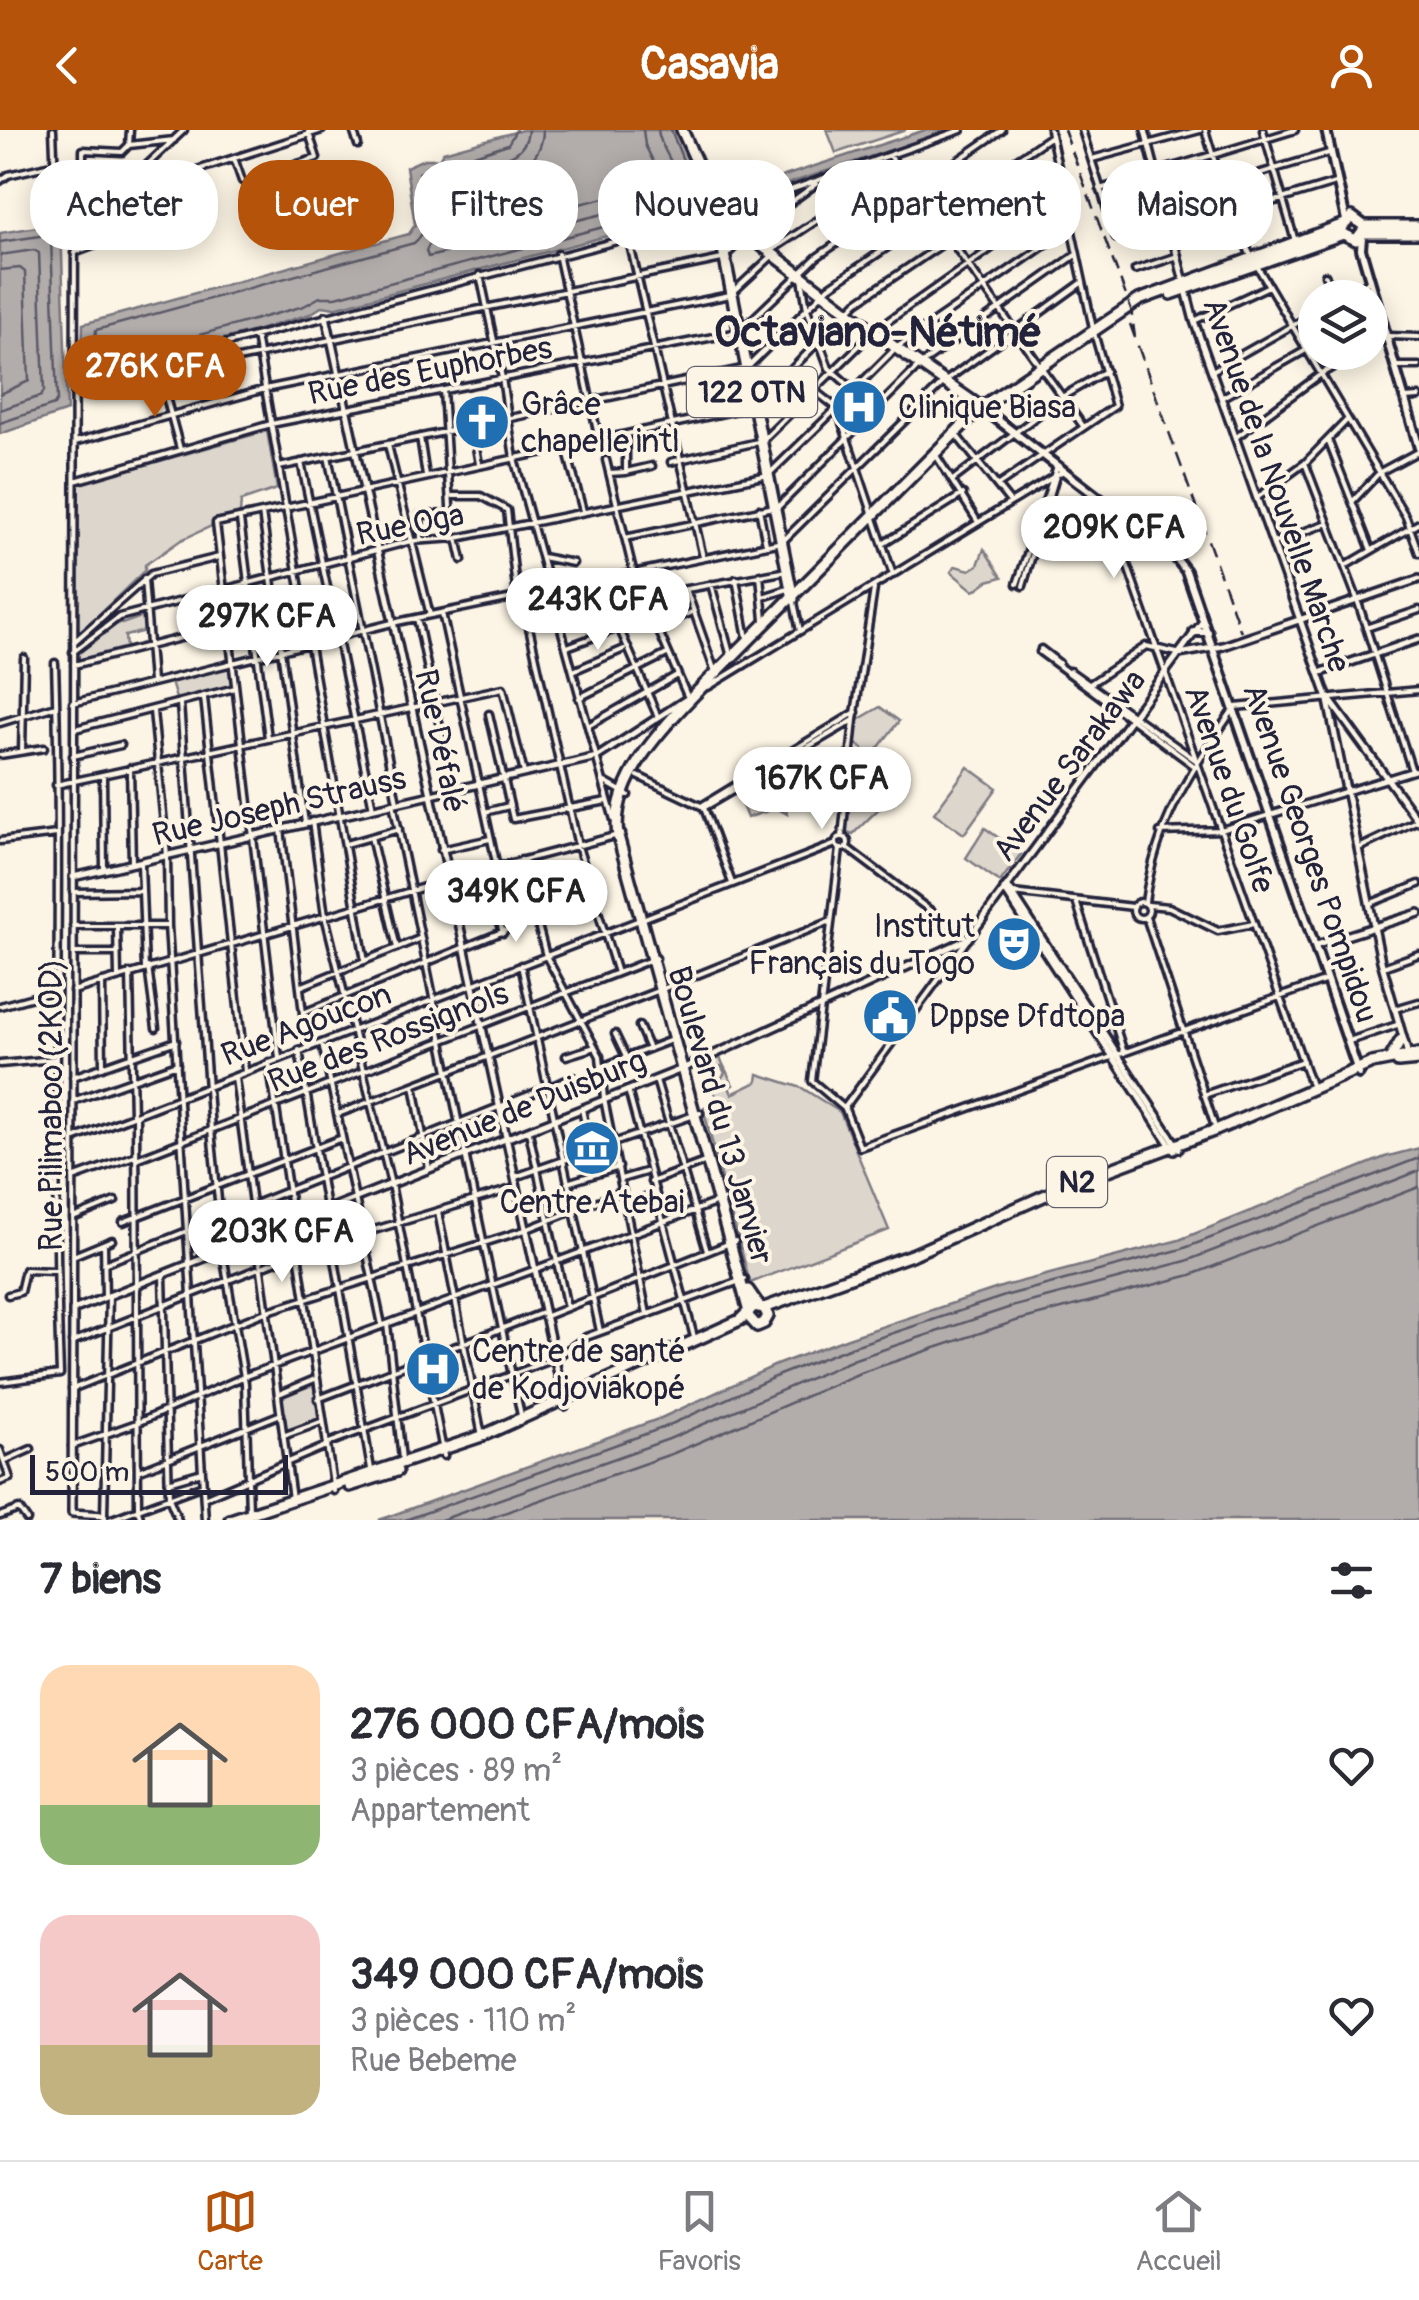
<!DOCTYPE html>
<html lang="fr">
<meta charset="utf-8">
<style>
body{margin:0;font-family:Pangolin,sans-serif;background:#f7f7f7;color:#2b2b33;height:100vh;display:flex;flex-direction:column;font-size:38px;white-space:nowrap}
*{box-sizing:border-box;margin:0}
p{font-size:32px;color:#7c7c81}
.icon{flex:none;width:55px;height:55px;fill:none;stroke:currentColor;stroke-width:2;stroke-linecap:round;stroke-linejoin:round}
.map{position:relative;height:1390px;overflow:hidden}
.panel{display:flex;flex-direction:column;background:#fff;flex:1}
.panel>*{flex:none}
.guide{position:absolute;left:30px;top:30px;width:1360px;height:90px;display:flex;gap:20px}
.buttons{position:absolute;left:1298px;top:150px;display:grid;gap:20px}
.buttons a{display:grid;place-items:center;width:90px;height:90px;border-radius:50%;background:#fff;box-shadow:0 5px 25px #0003;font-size:50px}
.scale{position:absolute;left:30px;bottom:25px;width:258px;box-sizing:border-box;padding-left:10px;border:5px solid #22223b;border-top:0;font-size:28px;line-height:35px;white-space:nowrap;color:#22223b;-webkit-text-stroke:8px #fcf5e5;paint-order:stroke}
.price{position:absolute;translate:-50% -85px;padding:0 22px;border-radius:35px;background:#fff;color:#222;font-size:32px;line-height:65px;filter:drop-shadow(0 2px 5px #0008)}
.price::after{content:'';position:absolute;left:50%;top:60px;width:30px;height:22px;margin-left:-15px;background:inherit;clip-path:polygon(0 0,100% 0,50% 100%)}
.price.active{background:#b45309;color:#fff}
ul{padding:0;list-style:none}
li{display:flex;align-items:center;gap:30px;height:250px;padding:0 40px}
li span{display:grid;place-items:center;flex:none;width:280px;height:200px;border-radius:30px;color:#555}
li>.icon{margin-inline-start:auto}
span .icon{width:120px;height:120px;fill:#fffc;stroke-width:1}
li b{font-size:42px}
h2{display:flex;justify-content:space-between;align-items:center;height:120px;padding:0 40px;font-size:42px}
.tag{padding:0 35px;border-radius:40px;background:#fff;box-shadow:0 5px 25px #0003;font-size:35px;line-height:90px}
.tag.active{background:#b45309;color:#fff}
header{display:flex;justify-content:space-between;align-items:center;height:130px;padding:0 40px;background:#b45309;color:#fff;font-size:45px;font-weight:700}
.dock{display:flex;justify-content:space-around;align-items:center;height:140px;border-top:2px solid #e1e1e2;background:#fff;font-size:28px;color:#7c7c81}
.dock a{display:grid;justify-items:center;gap:5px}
.dock .active{color:#b45309}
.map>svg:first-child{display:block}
</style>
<header><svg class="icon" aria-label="back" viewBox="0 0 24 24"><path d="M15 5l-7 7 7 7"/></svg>Casavia<svg class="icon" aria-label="person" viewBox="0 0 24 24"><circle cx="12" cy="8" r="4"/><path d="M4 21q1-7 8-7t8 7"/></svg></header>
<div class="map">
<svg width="1419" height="1390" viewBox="0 0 1419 1390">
<rect width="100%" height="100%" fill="#fcf5e5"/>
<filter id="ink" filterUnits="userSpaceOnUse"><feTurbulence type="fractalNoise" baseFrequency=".01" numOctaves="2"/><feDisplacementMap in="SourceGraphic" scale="20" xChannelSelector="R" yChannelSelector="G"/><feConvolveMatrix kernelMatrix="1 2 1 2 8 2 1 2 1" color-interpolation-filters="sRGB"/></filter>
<g filter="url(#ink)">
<path fill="#dcd6cc" stroke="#7f7c84" stroke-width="2.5" d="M827,0h79l-70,23z
M267,301l10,58 -36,12 -1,12 -59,27 -36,25v5l-67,65 -1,-151z
M984,419l18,28 -14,4 -14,10 -23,-19 4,-6 15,4 8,-5z
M144,486l1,15 -20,5 1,13 -48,12v-9l42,-33 2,5z
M229,536l3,21 -55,15 -6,-20z
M880,577l19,14 -27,35 -17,-13 1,-22z
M858,623l43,34 -48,47 -9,-3z
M778,636l9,48 -11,-6 -29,10 -11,-28z
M968,637l29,21 -33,46 -30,-21z
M985,698l36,26 -21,28 -34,-24z
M720,928l13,27 -4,2 3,7 25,-12 1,-8 44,14 38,24 49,118 -139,53 -47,-175 19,-9h-4l-5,-9 12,-17 -4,-7 -10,4 -3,-7z
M313,1251l6,41 -34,12 -3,-39z"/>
<path fill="#b2adab" stroke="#78757e" stroke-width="2.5" d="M522,0h157l30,70v9l-375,99 -11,-2 -13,8 -52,16 -176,46 1,-52 326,-90 6,-9 -9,-58 18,-8h15l4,-7z
M925,0h27l-226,74 -3,-8z
M61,93l6,188 -67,23v-201z
M1419,1018v372h-1040l282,-102 115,-53 72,-27 156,-52 175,-46 206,-83z"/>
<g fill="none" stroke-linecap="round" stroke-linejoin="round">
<path stroke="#5c5a68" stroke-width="2.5" d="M516,0l-8,14 -89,29c-2,21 16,55 -5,70l-318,87 -3,31 5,2 206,-57 16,-9h16l359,-94 3,-5 -27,-68
M528,0c-2,34 -41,29 -65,40 -10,4 -20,10 -30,15l4,43 -11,23 2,6 252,-62c5,-21 -20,-43 -22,-65
M543,0c-1,43 -41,41 -72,53 -7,3 -14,8 -21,12l4,39 205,-49 3,-6 -17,-34 -2,-15
M0,112l46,-7 5,4 6,161 -3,5 -54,18
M0,125l34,-5 5,3 5,138 -3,5 -41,14
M0,140l20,-2 5,4 4,109 -29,13
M405,1390l260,-93 114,-52 72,-28 157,-52 174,-46 237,-91
M441,1390l228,-81 186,-80 156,-52 175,-46 233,-90
M484,1390l190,-67 186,-80 156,-52 175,-46 228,-88"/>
<g stroke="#22223b" stroke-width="11">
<path id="minor" d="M353,0l5,15
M1082,0l34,108
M1205,0l26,85 21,43
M1263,0l32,111
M129,15l1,-15
M891,27l192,269
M234,28l8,23
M1092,29l108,-29
M83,35v-15l39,2 7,-7 45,-5
M266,44l51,-16 -9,-28
M0,51l8,-6 47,-11
M158,52l8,24
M1100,59l195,-59
M44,60l11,-14 -2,-46
M113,67l209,-67
M725,83l236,-83
M1109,88l223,-66
M76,91l37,-24 71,-67
M1172,102l163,-49
M628,106l75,321
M769,122l129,-85
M74,123l24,-9 4,-11
M558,124l41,186
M1257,136l149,251 13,36
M1135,140l43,-14
M480,145l22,103 12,80 89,323 25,14
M1325,145l12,23
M802,148l5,31 22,59 25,22 -17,18 -22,-17
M1341,168l29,-17
M1194,191l75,-35
M256,206l109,625
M1370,216l19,-10 30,1
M1397,236h22
M1212,241l103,-58
M91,259l91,-34 534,-140
M443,260l9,149
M854,260l42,-42 174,-120
M1221,268l94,-53
M1405,268l14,-1
M472,295l7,39
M957,306l53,66
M420,307l6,39
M1235,308l86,-64 38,-22
M1328,310l43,110
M75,312l190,-53 465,-94 43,-40
M388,315l42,170
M566,318l17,63
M180,319l-18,-67 47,-17 513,-106 32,-30 62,-45
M328,326l69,346
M937,327l41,65
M606,330l28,114 54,124
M301,332l72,346
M671,332l91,-21 112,-110 190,-134
M1305,333l51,133 56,175
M279,337l468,-99 82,-81 222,-151
M626,342l26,-6
M609,343l17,-1v-36
M954,349l108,-82 44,-26
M75,351l196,-57 468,-92 78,-75 185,-127
M997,356l118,-80 -21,-73 -44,-203
M1275,356l17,50
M453,366h28l26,14 10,87
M1257,368l48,-35 42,-43
M1352,372l28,-30 39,-21
M1106,375l205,580
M759,379l7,35
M262,383l43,310
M240,390l28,218
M457,408l5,22
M625,408l154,-32 142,-142 156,-110
M421,409l-1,-24 31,-1
M1273,413l55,-20
M883,414l80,-50
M542,427l31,6
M1345,436l74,-43
M760,445l4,45
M144,449l8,103
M736,449l11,59
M711,454l20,73
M1017,454l40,-118
M1023,456l33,-110
M686,459l28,80
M522,466l56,250 39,127
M763,467l28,-9
M608,472l50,115
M794,472l6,29
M558,482l230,-41
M442,483l55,254
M417,488l36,171
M657,497l35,-15
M1366,498l53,-18
M74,512l77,-68 68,-17
M567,517l51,-19
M1041,519l18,14
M73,522l46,-35 292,-76 46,-3 311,-63 69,-67 56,167
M1040,522l153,113
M74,535l154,-39
M573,541l51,-22
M1070,541l127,90
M1090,554l56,-38 31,7
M708,557l355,-216
M204,568l41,373
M579,568l88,-44
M73,573l319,-80 390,-81 162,-160 139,-100
M180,574l31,426 13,130 21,123 4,128
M153,581l14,144 1,71 37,594
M489,584l24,105 94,-18
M0,593l56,-17
M588,596l89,-51
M75,599l160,-41
M22,621l2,-93
M0,625l44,-7
M73,626l48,-11
M130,638l2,95
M103,645l1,95
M638,646l63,30
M603,652l11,38
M56,655l447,-97 21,85
M393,673c43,204 82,409 128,612
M703,675l153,-93
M705,677l149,-87
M704,678l28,75
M485,682l24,-6
M312,691l13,95 66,268 53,272
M281,699l26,218
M1160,702l61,-2 198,-61
M836 713a6 6 0 1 1 12 0a6 6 0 1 1-12 0Z
M371,707l26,111
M842,707l12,-117 20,-131
M0,711l57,-7
M346,714l53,-15
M1359,718l59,-28
M840,719l-28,232 33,28 15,38 464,-166
M441,720l49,-11
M521,730l25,96 54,100 4,43 43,215
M141,734l4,105
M485,740l18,63
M73,762l69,-1
M1013,763l120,14
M1076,771l48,152
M1133 780a8 8 0 1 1 16 0a8 8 0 1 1-16 0Z
M1145,772c11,-80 45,-130 90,-195l184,-17
M1369,774l50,-20
M1148,775l21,2 49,24 35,-7
M1146,787l70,213
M73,796h95
M117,797l1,50
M74,823h44
M521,835l79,366
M148,837l8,61
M1383,837l36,-13
M130,843l3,143
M102,852l1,85
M300,857l121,-49
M665,858l166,-67
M73,861l375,-111 174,-46
M0,876l55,-15
M1395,879l24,-7
M303,883l233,-95 60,-18
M639,896l10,23
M615,904l11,23
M1349,911l51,-17
M322,913l60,282
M299,920l72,419
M566,926l29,-9
M279,928l-63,-535 540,-117 101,-104 199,-135
M269,932l65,429
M0,934l55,-5
M604,936l70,-27
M73,947l103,-36
M235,948l57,421
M656,950l51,171
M414,955l15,84
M628,960l66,247
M1204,965l99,-34
M73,971l104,-37
M845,977l123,-168 -122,-92
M582,979l4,20
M338,984l322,-124
M136,985l2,395 3,10
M529,1002l38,176
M73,1009l763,-295
M136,1029l520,-201
M515,1047l185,-64
M73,1048l61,-22
M621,1049l24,-7
M651,1052l56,-21
M567,1053l52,-16
M625,1075l29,-10
M438,1082l44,224
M73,1088l42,-17
M123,1092l219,-84
M104,1114l1,53
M73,1126l39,-16
M104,1134l470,-187
M163,1146l6,222 9,22
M8,1165l12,-3 5,-22 30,1
M73,1180l2,-1120
M544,1187l191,-76
M387,1194l15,135
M72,1212l225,-89 218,-65
M0,1252l60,-8c-9,-237 3,-474 -5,-711
M72,1259l196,-78 257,-81 98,-39
M279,1264l36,-15
M318,1269l224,-86
M283,1306l38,-14
M326,1314l228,-85 32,-22 159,-58
M72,1316l65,-23 106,-46 480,-177
M0,1320l10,28 -10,4
M4,1331l27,-12
M138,1341l143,-57
M168,1352l34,-10
M206,1367l120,-51
M104,1385l5,-220
M0,1386l19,-7 8,11
M109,1390l94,-35"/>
</g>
<g stroke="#22223b" stroke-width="12">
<path id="tertiary" d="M1145,0l49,191 133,375 54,265 28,97
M326,186l239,1090
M1179,524l44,-8 196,-67
M1319,543l100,-34
M1327,566l92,126
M73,747l524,-120 88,-57
M1007,755l172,264
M1004,759l170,262
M1317,815l102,-32
M105,1390l-1,-5 -32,-2 1,-203 609,-241 286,-130 235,-318"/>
</g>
<g stroke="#22223b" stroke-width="14">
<path id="secondary" d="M1326,0l20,90
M1362,107l-1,12 58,199
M985,280l190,147 11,14 173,503
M1194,502h14"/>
</g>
<g stroke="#22223b" stroke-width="16">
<path id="trunk" d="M682,0l31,69 80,400
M714,57l14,31 8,8 160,122 89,62
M1364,96h55
M1342,97l10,-10 12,9
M1364,103h55
M1343,104l13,6 9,-12
M1171,164l172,-60
M1391,927l10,-17
M1398,932l21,-2
M748,1160l11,16
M764,1178l150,-54 152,-68 150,-56 156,-67 47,-9
M749,1182l-131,-476c-8,-53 42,-106 76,-141l286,-287 159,-108 203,-75
M350,1356l47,-15
M230,1390l252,-84 258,-116 14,-14 10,2 4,8 -4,7 -7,3 -9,-10"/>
</g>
<use href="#minor" stroke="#fcf5e5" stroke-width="4"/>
<use href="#tertiary" stroke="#fcf5e5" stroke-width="5"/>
<use href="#secondary" stroke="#fcf5e5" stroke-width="6"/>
<use href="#trunk" stroke="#fcf5e5" stroke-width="9"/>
<path stroke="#22223b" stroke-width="2.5" stroke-dasharray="15 8" stroke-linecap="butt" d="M1064,0l67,179 4,28
M1130,194l111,308"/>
</g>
</g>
<defs>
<g id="hospital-disc" transform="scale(2.875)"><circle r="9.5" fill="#1f6fb2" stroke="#fcf5e5"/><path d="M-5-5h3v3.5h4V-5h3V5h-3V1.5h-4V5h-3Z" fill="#fff"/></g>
<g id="church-disc" transform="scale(2.875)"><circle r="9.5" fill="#1f6fb2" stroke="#fcf5e5"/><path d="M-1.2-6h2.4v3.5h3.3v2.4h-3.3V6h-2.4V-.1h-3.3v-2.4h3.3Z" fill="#fff"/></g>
<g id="theatre-disc" transform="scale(2.875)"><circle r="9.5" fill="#1f6fb2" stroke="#fcf5e5"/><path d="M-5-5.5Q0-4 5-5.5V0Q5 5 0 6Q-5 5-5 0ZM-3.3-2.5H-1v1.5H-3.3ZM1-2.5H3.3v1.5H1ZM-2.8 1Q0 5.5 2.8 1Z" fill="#fff"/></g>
<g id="civic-disc" transform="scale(2.875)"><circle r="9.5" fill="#1f6fb2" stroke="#fcf5e5"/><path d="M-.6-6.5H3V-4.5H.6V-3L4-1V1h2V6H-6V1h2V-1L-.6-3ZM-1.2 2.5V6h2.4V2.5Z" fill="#fff"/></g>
<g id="museum-disc" transform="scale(2.875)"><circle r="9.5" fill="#1f6fb2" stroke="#fcf5e5"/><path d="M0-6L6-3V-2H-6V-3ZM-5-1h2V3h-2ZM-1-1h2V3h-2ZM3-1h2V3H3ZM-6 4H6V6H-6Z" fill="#fff"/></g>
</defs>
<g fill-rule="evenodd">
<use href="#hospital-disc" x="859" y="277"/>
<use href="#church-disc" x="482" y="292"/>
<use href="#theatre-disc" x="1014" y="814"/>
<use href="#civic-disc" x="890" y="886"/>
<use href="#museum-disc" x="592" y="1018"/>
<use href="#hospital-disc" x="433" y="1239"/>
</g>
<g text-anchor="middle" stroke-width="8" stroke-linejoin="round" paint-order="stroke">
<g fill="#fcf5e5" stroke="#63616e" stroke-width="2.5">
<rect x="687" y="237" width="130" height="50" rx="8"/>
<rect x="1047" y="1027" width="60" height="50" rx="8"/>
</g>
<g font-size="30" font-weight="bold" fill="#22223b">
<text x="752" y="272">122 OTN</text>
<text x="1077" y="1062">N2</text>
</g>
<g font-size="32" fill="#22223b" stroke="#fcf5e5">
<text transform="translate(430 240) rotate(-11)" y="11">Rue des Euphorbes</text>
<text transform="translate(1277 355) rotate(71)" y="11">Avenue de la Nouvelle Marche</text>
<text transform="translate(410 394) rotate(-11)" y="11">Rue Oga</text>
<text transform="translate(441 611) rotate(78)" y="11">Rue Défalé</text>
<text transform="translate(1069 635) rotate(-53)" y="11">Avenue Sarakawa</text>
<text transform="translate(1230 659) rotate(71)" y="11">Avenue du Golfe</text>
<text transform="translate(279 676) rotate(-13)" y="11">Rue Joseph Strauss</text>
<text transform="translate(1311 723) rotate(71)" y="11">Avenue Georges Pompidou</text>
<text transform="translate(306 894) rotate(-21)" y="11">Rue Agoucon</text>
<text transform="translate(388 907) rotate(-21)" y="11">Rue des Rossignols</text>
<text transform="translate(51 975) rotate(-90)" y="11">Rue Pilimaboo (2KOD)</text>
<text transform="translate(524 977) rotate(-22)" y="11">Avenue de Duisburg</text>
<text transform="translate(721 985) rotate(74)" y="11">Boulevard du 13 Janvier</text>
</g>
<g font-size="32" fill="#22223b" stroke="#fcf5e5" text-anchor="start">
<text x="521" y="285">Grâce<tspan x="521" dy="37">chapelle intl</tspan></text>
<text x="898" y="288">Clinique Biasa</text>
<text x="975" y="807" text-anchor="end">Institut<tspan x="975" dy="37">Français du Togo</tspan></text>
<text x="929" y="897">Dppse Dfdtopa</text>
<text x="592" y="1083" text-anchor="middle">Centre Atebai</text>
<text x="472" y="1232">Centre de santé<tspan x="472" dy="37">de Kodjoviakopé</tspan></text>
</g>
<g font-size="42" font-weight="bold" fill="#22223b" stroke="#fcf5e5">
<text x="878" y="216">Octaviano-Nétimé</text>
</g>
</g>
</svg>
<div class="buttons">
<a><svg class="icon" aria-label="layers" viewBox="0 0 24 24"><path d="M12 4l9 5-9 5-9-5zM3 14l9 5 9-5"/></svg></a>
</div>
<div class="scale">500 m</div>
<b class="price active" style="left:155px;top:290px">276K CFA</b>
<b class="price" style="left:1114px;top:451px">209K CFA</b>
<b class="price" style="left:598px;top:523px">243K CFA</b>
<b class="price" style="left:267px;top:540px">297K CFA</b>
<b class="price" style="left:822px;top:702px">167K CFA</b>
<b class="price" style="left:516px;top:815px">349K CFA</b>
<b class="price" style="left:282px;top:1155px">203K CFA</b>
<div class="guide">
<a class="tag">Acheter</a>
<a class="tag active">Louer</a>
<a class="tag">Filtres</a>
<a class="tag">Nouveau</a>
<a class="tag">Appartement</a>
<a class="tag">Maison</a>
</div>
</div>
<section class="panel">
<h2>7 biens<svg class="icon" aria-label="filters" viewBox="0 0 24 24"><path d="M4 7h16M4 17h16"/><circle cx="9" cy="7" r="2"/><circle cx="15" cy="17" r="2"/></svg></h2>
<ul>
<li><span style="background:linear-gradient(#ffd9b3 70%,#8fb573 0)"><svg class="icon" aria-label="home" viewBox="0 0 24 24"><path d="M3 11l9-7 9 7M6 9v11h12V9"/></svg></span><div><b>276 000 CFA/mois</b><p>3 pièces · 89 m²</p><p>Appartement</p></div><svg class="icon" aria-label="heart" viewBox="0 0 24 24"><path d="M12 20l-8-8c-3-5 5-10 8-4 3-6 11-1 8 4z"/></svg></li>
<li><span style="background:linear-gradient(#f6c9c9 65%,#c2b280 0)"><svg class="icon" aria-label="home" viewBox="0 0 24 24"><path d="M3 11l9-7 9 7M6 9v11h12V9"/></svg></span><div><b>349 000 CFA/mois</b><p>3 pièces · 110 m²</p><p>Rue Bebeme</p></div><svg class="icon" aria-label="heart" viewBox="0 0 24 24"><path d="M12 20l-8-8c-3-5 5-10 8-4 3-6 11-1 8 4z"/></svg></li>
</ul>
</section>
<nav class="dock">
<a class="active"><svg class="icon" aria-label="map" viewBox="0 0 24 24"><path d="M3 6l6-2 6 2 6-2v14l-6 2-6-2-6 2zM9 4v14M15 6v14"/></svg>Carte</a>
<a><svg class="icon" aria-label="saved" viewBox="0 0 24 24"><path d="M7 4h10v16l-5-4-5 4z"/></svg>Favoris</a>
<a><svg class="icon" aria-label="home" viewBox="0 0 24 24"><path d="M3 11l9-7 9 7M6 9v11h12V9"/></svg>Accueil</a>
</nav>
